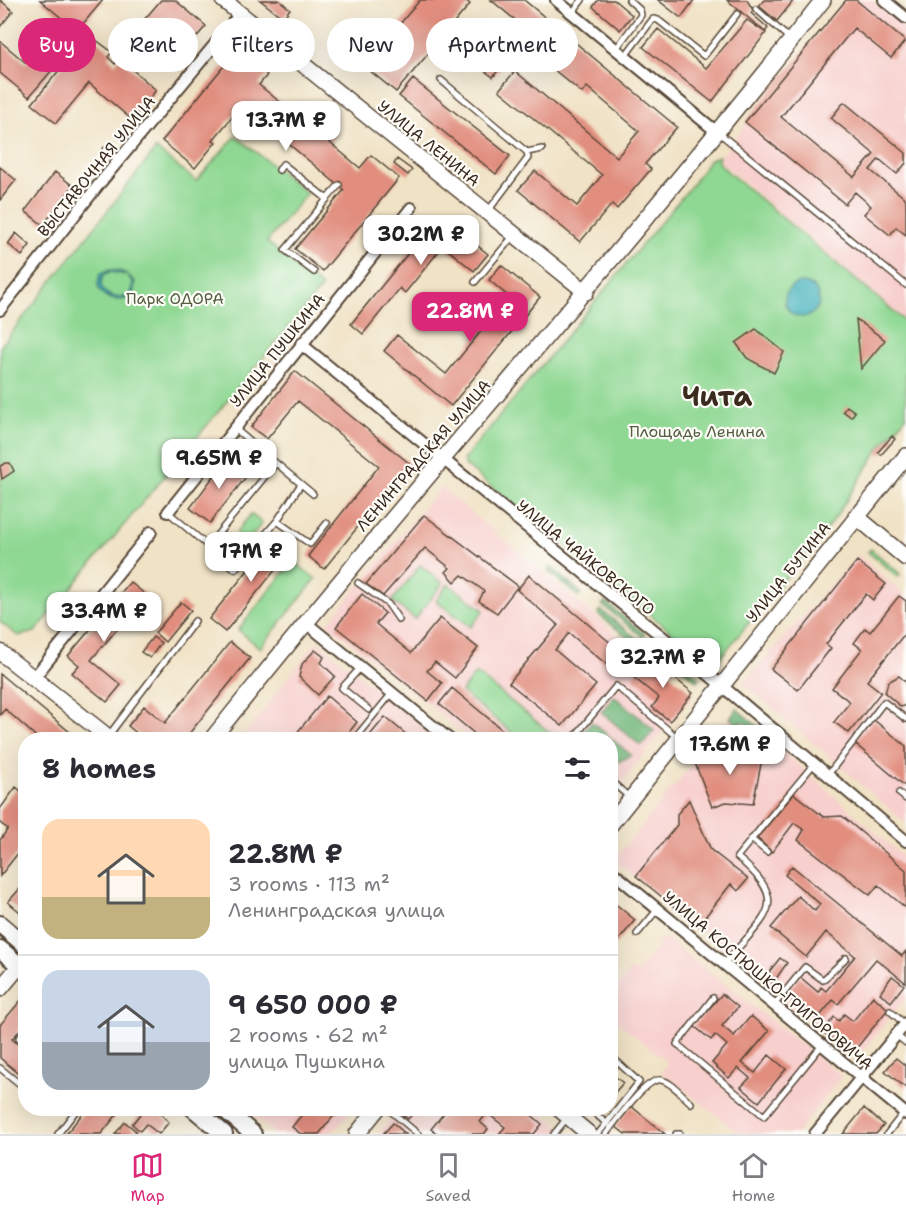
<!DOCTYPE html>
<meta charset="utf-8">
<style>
body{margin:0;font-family:"Shantell Sans",sans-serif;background:#f2f2f3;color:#2b2b33;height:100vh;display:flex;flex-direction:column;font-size:22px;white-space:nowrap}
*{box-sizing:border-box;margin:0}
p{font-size:20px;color:#7c7c81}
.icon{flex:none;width:33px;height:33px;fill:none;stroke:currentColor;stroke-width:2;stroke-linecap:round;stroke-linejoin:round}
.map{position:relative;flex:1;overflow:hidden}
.panel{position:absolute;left:18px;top:732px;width:600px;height:384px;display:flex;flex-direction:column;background:#fff;border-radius:24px;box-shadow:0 6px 24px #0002}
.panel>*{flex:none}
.guide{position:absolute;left:18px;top:18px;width:600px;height:54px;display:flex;gap:12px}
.price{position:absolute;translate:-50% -51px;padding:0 14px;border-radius:12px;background:#fff;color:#222;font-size:20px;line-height:39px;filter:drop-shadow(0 2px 3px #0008)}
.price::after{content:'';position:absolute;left:50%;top:36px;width:18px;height:14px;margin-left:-9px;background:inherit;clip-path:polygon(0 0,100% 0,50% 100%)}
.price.active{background:#db2777;color:#fff}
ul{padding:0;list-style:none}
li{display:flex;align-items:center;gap:18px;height:150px;padding:0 24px}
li+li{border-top:2px solid #e1e1e2}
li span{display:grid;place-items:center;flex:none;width:168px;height:120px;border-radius:18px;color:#555}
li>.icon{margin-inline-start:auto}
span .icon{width:72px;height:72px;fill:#fffc;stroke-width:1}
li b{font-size:26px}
h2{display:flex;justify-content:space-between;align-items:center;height:72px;padding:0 24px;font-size:26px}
.pill{padding:0 21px;border-radius:27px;background:#fff;box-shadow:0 6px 24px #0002;font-size:21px;line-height:54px}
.pill.active{background:#db2777;color:#fff}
.menu{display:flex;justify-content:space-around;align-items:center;height:84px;border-top:2px solid #e1e1e2;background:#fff;font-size:16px;color:#7c7c81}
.menu a{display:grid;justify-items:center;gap:3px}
.menu .active{color:#db2777}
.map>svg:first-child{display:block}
</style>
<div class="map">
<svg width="906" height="1134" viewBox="0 0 906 1134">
<rect width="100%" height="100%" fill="#fdfcf7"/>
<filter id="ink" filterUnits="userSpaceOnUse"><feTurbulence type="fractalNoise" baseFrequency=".0167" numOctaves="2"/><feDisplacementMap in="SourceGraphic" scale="12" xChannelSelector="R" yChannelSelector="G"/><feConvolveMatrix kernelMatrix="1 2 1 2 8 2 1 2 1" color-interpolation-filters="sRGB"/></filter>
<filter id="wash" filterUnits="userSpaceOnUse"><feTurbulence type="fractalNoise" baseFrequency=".008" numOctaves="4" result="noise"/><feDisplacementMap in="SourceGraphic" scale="24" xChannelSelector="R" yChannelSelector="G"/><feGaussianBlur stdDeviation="1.35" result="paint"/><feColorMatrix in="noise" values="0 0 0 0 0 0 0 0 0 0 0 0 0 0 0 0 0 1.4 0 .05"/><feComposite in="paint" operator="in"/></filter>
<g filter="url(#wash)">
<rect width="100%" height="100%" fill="#f0e2c5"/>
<path fill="#f7d0ce" d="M844,0h28l34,29v292l-188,-161z
M441,487l251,210 -81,98 -1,-55 -139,-1 -144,-115z
M858,555l48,41v227l-163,-140z
M317,641l120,98 -197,1z
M736,710l170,149v139l-51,62 -241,-200z
M665,937l177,139 -46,58h-56l-79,-62 7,-10 -57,-45 -1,-22 21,-26 5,4z
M398,1108l139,1 31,25h-190z
M245,1109h108l-22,25h-56z"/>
<path fill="#8fd893" stroke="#658158" stroke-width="1.5" d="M236,136l71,57 -40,49 55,45 -287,345 -17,4 -18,-14v-275l156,-198 40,32z
M719,156l-1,6 10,10 178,150v95l-27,32 -44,69 -120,146 -5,-1 -244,-197 -3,-6 228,-274 19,-27z
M251,514l11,9 -14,18 -12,-9z
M871,549l29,25 -2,3 -30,-25z
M293,561l23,18 -56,69 -22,-18z
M420,565l23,18 -28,36 -23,-18z
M448,584l36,26 -13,17 -35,-26z
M476,673l82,66h-38l-59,-47z"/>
<path fill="#73b87d" stroke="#57714e" stroke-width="1.5" d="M551,567l30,26 -3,3 -30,-25z
M605,602l40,32 -2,3 -41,-32z
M601,610l39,31 -3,4 -39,-31z
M661,647l38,31 -2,3 -38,-31z
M614,696l40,34 -13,16 -40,-34z
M737,709l32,27 -3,4 -24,-19 -3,4 -9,-7z
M592,722l39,33 -13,7 -7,-6 -1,-16 -33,-1z"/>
<path fill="#43b2bd" stroke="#3f6e6e" stroke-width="1.5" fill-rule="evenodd" d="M110,270c12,0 17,4 25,12l-2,14c-17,10 -44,-1 -32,-23zM111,272l16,3 6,7 -2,12c-14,9 -38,-1 -27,-20z
M785 300a17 17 0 1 1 34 0a17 17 0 1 1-34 0Z"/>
<g id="blocks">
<path fill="#e18e7f" d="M0,0l13,11 -13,16z
M40,0h63l-26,31z
M161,0h14l31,26 -30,35 -39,-33z
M260,0h19l11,9 -7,9z
M420,0h45l5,4 -74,88 -38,-31 -1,-7 14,-19 12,9z
M491,0h33l153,127 -32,37 6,5 -34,40 -5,-5 -32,38 -62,-52 17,-19 42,35 25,-31 -103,-85 16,-19 102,86 22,-26 -52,-44 -5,6 -59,-49 9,-10z
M598,0h16l18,15 -12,15 -27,-23z
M658,0h36l-13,18z
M727,0h20l6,10 -2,3 17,15 -3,4z
M764,0h30l-17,21 -18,-15z
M846,0h10l49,41 -14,17 -37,-30 -73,89 73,60 20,-23 -43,-36 13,-16 62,51v10l-9,11 -18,-15 -9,11 36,29v36l-10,-8 -6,8 -26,-21 7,-8 -16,-14 -10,12 -100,-82z
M747,20l19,13 -54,69 -69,-55 15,-18 48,39z
M51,32l20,16 -42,49 -29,-24v-32l26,22z
M88,34l24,18 -4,5 7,7 4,-6 37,32 -24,30 -43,-37 -33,40 -24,-19z
M485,48l19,15 -11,14 -19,-14z
M237,50l30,25 -8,10 42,34 8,-10 28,23 -8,10 31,26 11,-13 28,23 -76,93 -28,-22 49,-59 -102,-85 -29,35 3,2 -21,26 -33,-27z
M413,79l97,77 -14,18 -97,-78z
M397,159l15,11 -4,5 -14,-11z
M0,167l16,13 -16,20z
M55,172l18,14 -30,39 -18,-14z
M439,215l49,39 -14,17 -31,-25 -38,47 -5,-5 -37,46 -12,-10z
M16,233l14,12 -8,11 -14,-12z
M501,265l39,32 -89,109 -67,-55 13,-16 49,39 63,-77 -20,-17z
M856,319l29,21 -24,29z
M756,329l28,23 -10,21 -27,-15 -11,-15z
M295,371l114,92 -85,106 -16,-13 71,-90 -81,-65 -31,38 -16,-12z
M847,406l8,6 -4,5 -8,-6z
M892,436l3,3 -14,16 -3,-3z
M228,457l21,16 -39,50 -20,-15z
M6,463h4l4,8 -12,8 -2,-13z
M424,515l94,71 -21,27 -18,-12 5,-10 -22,-16 -7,7 -9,-10 4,-4 -25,-20 -42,48 -17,-12z
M276,535l17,13 -68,84 -16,-13z
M235,538l10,8 -7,8 -9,-8z
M857,561l29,23 -13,16 -7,-6 -40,50 5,4 -33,42 -27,-21z
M529,575l89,74 -12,15 -37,-31 -14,17 41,35 -34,41 -53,-43 49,-58 -41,-35z
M130,582l16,13 -55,65 30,25 -14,17 -35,-29 7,-8 -11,-9z
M362,594l23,19 -9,11 35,29 29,-35 38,30 -23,30 -20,-16 -8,9 15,12 -14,18 -92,-74z
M899,596l7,5v31l-39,49 14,11 -32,41 -15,-11 16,-20 -18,-14 30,-39 -8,-6 11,-15 5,4z
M181,602l10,8 -26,32 -10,-9z
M153,637l8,6 -11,15 -9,-6z
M230,642l20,16 -66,82h-39l-17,-14 16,-20 21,17z
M315,650l9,7 -3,6 14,13 -17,19 -19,-18 3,-13z
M649,657l44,36 -23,28 -18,-14 7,-9 -26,-21z
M0,674l77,64 -1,2h-36l-35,-31 -5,6z
M899,676l7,6v23l-5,2 -16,-14 3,-11z
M452,688l60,50 -1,2h-29l-43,-36z
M327,696l30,26 -14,18h-52z
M385,717l28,23h-47z
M874,720l32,26v41l-52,-44z
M728,750l35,4 -10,50 -27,-2 -14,5 -19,-49z
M16,787l10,8v48l-26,33v-36l8,-11 -8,-6v-14z
M794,794l30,23 18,-1 64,54v38l-28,-23 -8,10 -72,-55 6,-10 -10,-7 -22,29 -15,-14z
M689,800l22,50 37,29 -10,12 -7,-7 -33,42 -62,-50 41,-51v-11z
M792,866l110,90 4,-5v32l-30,-24 -38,45 -5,-4 -13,16 -5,-4 -3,3 -26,-21 14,-17 18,15 3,-5 5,4 29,-35 -29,-24 -20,25 -35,-29 27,-32 17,15 5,-7 -35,-29z
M26,882v35l-18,-15z
M613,902l22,18 -20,25 -5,-4v-35z
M780,958l7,5 -14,20 -8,-6z
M892,976l12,9 -13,17 -11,-9z
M722,994l16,13 -16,19 12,10 17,-20 18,15 -27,32 13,10 14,-18 17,14 -27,33 -18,-15 9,-9 -12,-10 -9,10 -17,-15 15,-18 -12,-10 -4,5 -17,-14z
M873,996l15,13 -33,41 -15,-13 -4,5 -13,-10 11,-15 5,4 5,-7 9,7z
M22,999l4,3v33l-6,-5 -8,9 14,12v10l-9,11 -17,-14v-33z
M896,1058l10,8v22l-21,-17z
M610,1072l13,11 -13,15z
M631,1106l34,28h-40l-10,-8z
M87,1108h28l4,4 -18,22h-32l-2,-1z
M145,1108h9l15,14 -10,12 -13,-10 -6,7 -8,-7z
M307,1108h33l-21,26h-18l-9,-7z
M400,1108h14l2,2 -8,9 -10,-8z
M448,1108h75l19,16 -8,10h-35l6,-7 -18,-14 -7,9 8,7 -4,5h-46l-7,-5z
M864,1108l20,17 -8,9h-33z
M125,1122l11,9 -2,3h-19z
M393,1123l13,11h-23z"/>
</g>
</g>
<g filter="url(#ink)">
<use href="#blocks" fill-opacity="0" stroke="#564637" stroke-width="1.5"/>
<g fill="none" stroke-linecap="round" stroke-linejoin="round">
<g stroke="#564637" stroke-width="8">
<path id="service" d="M756,9l34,30
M572,13l10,-13
M616,49l25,-34 -1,-5 -11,-10
M625,56l28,-37 5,1 46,36 33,-42
M441,80l86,72 1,6 -40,53
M719,133l187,152
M106,150l13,10
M527,152l15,-3
M279,170l4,-6 44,35 12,-14
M314,272l-29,-22 42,-51
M475,282l39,-47
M234,428l79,66
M168,512l67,57 42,-48 33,23 17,-21
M277,521l24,-37
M208,546l68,-83
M358,583l30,21 11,16
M361,667l-19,21 27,22
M360,732l32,-39
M109,735l86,-114
M572,740l44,-54 63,53
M827,776l57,-74 22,17
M610,780l20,18
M899,793l7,6
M751,839l16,13
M637,934l21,-25
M724,964c39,-47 71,-59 13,-107l76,-92
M713,998l-36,46 87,72 58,-71
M774,1005l31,-38 18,13 23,-22
M890,1011l15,13
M896,1035l10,8
M19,1038l7,5
M0,1068l26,21
M387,1108l31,26
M589,1108l18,16
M58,1134l20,-26
M554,1134l13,-16
M598,1134l41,-52 -29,-27
M606,1134c9,-12 41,-57 55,-54 11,2 22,16 30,23
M676,1134h4
M887,1134l17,-22"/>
</g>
<g stroke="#564637" stroke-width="14">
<path id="minor" d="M556,0l162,133
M884,0l22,18
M0,310l100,-127 140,-169
M301,344l401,325 204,172
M168,512l243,-304
M305,622l145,118
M33,679l118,-147
M610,870l296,244
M815,1134l91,-111"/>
</g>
<g stroke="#564637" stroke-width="18">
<path id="secondary" d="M223,0l363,292
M856,516l50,42
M0,652l112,88
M211,740c200,-251 414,-488 612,-740
M610,825l296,-369
M0,989l26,-31
M558,1108l31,26
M357,1134l21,-26"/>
</g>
<g stroke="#564637" stroke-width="20">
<path id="primary" d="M0,924l26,22
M0,949l26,22
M193,1108l31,26
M223,1108l30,26"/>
</g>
<use href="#service" stroke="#fff" stroke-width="5"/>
<use href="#minor" stroke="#fff" stroke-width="10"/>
<use href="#secondary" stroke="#fff" stroke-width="15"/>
<use href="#primary" stroke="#fff" stroke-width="16"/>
</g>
</g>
<g text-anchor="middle" stroke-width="4.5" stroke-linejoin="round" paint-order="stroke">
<g font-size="16" fill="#3b2a1e" stroke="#fdfcf7">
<text transform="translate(429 143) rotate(39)" y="6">УЛИЦА ЛЕНИНА</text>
<text transform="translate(96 166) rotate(-51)" y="6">ВЫСТАВОЧНАЯ УЛИЦА</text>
<text transform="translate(277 350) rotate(-51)" y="6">УЛИЦА ПУШКИНА</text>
<text transform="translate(423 455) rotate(-49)" y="6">ЛЕНИНГРАДСКАЯ УЛИЦА</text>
<text transform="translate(586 557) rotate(39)" y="6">УЛИЦА ЧАЙКОВСКОГО</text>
<text transform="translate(788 572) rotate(-51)" y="6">УЛИЦА БУТИНА</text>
<text transform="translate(768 980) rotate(40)" y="6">УЛИЦА КОСТЮШКО-ГРИГОРОВИЧА</text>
</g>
<g font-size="16" fill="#545e41" stroke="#fdfcf7">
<text x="175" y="304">Парк ОДОРА</text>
<text x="697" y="437">Площадь Ленина</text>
</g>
<g font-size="28" font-weight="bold" fill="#3b2a1e" stroke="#fdfcf7">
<text x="717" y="406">Чита</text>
</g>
</g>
</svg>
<b class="price" style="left:286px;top:152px">13.7M ₽</b>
<b class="price" style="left:421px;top:266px">30.2M ₽</b>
<b class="price active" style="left:470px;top:343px">22.8M ₽</b>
<b class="price" style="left:219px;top:490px">9.65M ₽</b>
<b class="price" style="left:251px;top:583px">17M ₽</b>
<b class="price" style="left:104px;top:643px">33.4M ₽</b>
<b class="price" style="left:663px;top:689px">32.7M ₽</b>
<b class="price" style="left:730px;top:776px">17.6M ₽</b>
<div class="guide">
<a class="pill active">Buy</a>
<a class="pill">Rent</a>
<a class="pill">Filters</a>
<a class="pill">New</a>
<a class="pill">Apartment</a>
</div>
<section class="panel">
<h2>8 homes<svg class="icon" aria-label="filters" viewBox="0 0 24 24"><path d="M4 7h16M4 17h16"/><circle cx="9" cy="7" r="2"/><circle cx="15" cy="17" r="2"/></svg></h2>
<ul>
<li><span style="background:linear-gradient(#ffd9b3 65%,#c2b280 0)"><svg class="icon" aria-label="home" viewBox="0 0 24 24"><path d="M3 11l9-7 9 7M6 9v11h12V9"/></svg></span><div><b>22.8M ₽</b><p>3 rooms · 113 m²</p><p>Ленинградская улица</p></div></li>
<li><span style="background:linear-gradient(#c9d6e8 60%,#9aa5b1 0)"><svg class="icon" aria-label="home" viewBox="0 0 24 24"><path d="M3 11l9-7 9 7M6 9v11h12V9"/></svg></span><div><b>9 650 000 ₽</b><p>2 rooms · 62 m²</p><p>улица Пушкина</p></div></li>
</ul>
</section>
</div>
<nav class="menu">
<a class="active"><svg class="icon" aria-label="map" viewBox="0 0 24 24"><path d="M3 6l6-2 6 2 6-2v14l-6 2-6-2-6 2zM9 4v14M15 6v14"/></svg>Map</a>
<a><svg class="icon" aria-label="saved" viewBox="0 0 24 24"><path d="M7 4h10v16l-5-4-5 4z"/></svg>Saved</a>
<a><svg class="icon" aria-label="home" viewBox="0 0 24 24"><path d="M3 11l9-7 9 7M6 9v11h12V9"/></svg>Home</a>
</nav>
